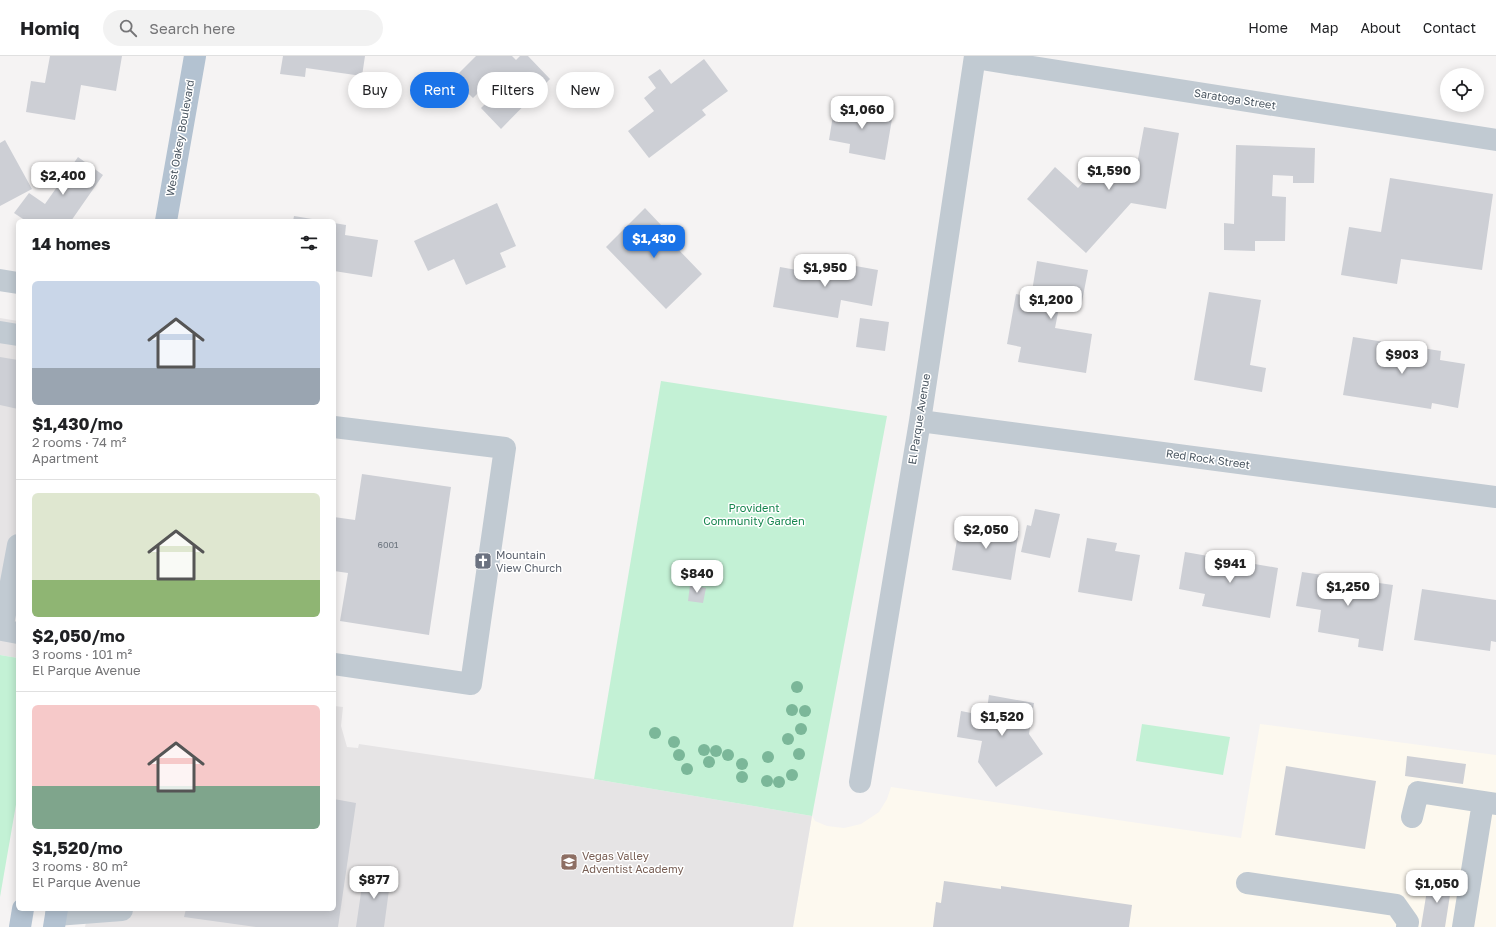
<!DOCTYPE html>
<meta charset="utf-8">
<style>
body{margin:0;font-family:"Golos Text",sans-serif;background:#f2f2f2;color:#202124;height:100vh;display:flex;flex-direction:column;font-size:15px;white-space:nowrap}
*{box-sizing:border-box;margin:0}
p{font-size:13px;color:#757577}
.icon{flex:none;width:22px;height:22px;fill:none;stroke:currentColor;stroke-width:2;stroke-linecap:round;stroke-linejoin:round}
.map{position:relative;flex:1;overflow:hidden}
.panel{position:absolute;left:16px;top:163px;width:320px;height:692px;display:flex;flex-direction:column;background:#fff;border-radius:6px;box-shadow:0 2px 10px #0003}
.panel>*{flex:none}
.banner{position:absolute;left:348px;top:16px;width:380px;height:36px;display:flex;gap:8px}
.fabs{position:absolute;left:1440px;top:12px;display:grid;gap:8px}
.fabs a{display:grid;place-items:center;width:44px;height:44px;border-radius:50%;background:#fff;box-shadow:0 2px 10px #0003;font-size:20px}
.price{position:absolute;translate:-50% -34px;padding:0 9px;border-radius:8px;background:#fff;color:#222;font-size:13px;line-height:26px;filter:drop-shadow(0 1px 2px #0008)}
.price::after{content:'';position:absolute;left:50%;top:24px;width:12px;height:9px;margin-left:-6px;background:inherit;clip-path:polygon(0 0,100% 0,50% 100%)}
.price.selected{background:#1a73e8;color:#fff}
ul{padding:0;list-style:none}
li{display:grid;align-content:center;gap:8px;height:212px;padding:0 16px}
li+li{border-top:1px solid #e0e0e0}
li span{display:grid;place-items:center;height:124px;border-radius:6px;color:#555}
li>.icon{margin-inline-start:auto}
span .icon{width:72px;height:72px;fill:#fffc;stroke-width:1}
li b{font-size:17px}
h2{display:flex;justify-content:space-between;align-items:center;height:48px;padding:0 16px;font-size:17px}
.tag{padding:0 14px;border-radius:18px;background:#fff;box-shadow:0 2px 10px #0003;font-size:14px;line-height:36px}
.tag.selected{background:#1a73e8;color:#fff}
header{display:flex;align-items:center;gap:24px;box-sizing:border-box;height:56px;padding:0 20px;background:#fff;border-bottom:1px solid #e0e0e0}
header strong{font-size:19px}
nav{display:flex;gap:22px;margin-inline-start:auto;font-size:14px}
.search{width:280px;height:36px;background:#f2f2f2;display:flex;align-items:center;gap:10px;box-sizing:border-box;padding:0 14px;border-radius:22px;color:#757577;font-size:15px}
.map>svg:first-child{display:block}
</style>
<header>
<strong>Homiq</strong>
<div class="search"><svg class="icon" aria-label="search" viewBox="0 0 24 24"><circle cx="10" cy="10" r="6"/><path d="M15 15l6 6"/></svg>Search here</div>
<nav><a>Home</a><a>Map</a><a>About</a><a>Contact</a></nav>
</header>
<div class="map">
<svg width="1496" height="871" viewBox="0 0 1496 871">
<rect width="100%" height="100%" fill="#f5f3f3"/>
<path fill="#fdf9ef" d="M1260,668l236,31v172h-703l19,-111 3,5 12,5 17,2 17,-4 18,-12 8,-13 4,-12 350,51z"/>
<path fill="#e6e4e5" d="M0,262l18,3v337l-18,-3z
M334,650l9,1 -2,19 6,21 11,1 1,-4 235,35 218,37 -19,111h-708l4,-18h245z"/>
<path fill="#c3f1d5" d="M661,325l226,35 -75,400 -218,-37z
M0,599l18,3v135l-18,104z
M1142,668l88,13 -7,38 -87,-14z"/>
<path fill="#cdcfd5" d="M50,0h72l-6,35 -35,-6 -6,35 -49,-8 5,-31 14,2z
M283,0h82l-3,20 -56,-8 -1,9 -25,-3z
M476,0h36l4,4 4,-4h8l22,23 -49,50 -20,-21 13,-13 -9,-9 -12,12 -20,-19z
M704,3l24,32 -26,19 4,5 -57,43 -21,-27 26,-20 -10,-13 12,-10 -8,-11 12,-8 11,15z
M835,47l58,10 -8,47 -36,-7 1,-9 -21,-4z
M1144,71l35,6 -13,76 -35,-6 -45,50 -59,-54 28,-32 23,21 18,-20 39,7z
M5,84l27,49 -32,17v-63z
M1236,89l79,3 -1,35h-21v-7l-20,-1 -1,21 14,1 -1,44h-30v10l-31,-1v-27l10,1z
M78,101l25,18 -32,46h-45l-12,-8 15,-20 16,11z
M1390,122l103,16 -11,76 -81,-11 -4,25 -56,-9 8,-48 32,5z
M497,147l19,43 -16,7 6,14 -40,18 -12,-26 -26,12 -14,-30z
M645,152l34,36 -3,3 26,27 -36,35 -60,-62z
M294,160l24,4v1h-25z
M334,167l12,2 -1,10 33,5 -6,37 -38,-6z
M811,202l67,12 -6,36 -31,-6 -3,18 -65,-11 7,-40 28,5z
M1037,205l51,9 -7,37 -21,-4 -5,25 37,6 -6,39 -68,-11 3,-15 -14,-3 9,-50 15,3z
M1209,236l52,8 -11,65 16,3 -4,24 -68,-12z
M860,262l29,4 -4,29 -29,-4z
M1353,281l88,14 -1,9 25,4 -7,44 -26,-5 -1,6 -88,-14z
M0,301l18,3v49l-18,-4z
M362,418l89,13 -22,148 -89,-14 8,-48 -14,-2v-54l21,3z
M1035,453l25,5 -10,44 -29,-6 6,-27 4,1z
M960,465l59,10 -8,49 -59,-10z
M1087,482l30,5 -2,8 25,4 -8,46 -54,-9z
M1185,496l93,16 -8,50 -68,-12 3,-12 -26,-5z
M1302,516l91,13 -10,66 -25,-4 1,-8 -41,-7 3,-22 -25,-4z
M690,529l16,3 -3,15 -15,-2z
M1422,533l74,11v42l-5,-1 -1,10 -76,-11z
M989,639l45,8 -5,31 14,20 -47,33 -18,-25 4,-21 -25,-4 4,-26 25,5z
M1407,700l59,8 -3,20 -58,-8z
M1286,710l90,15 -11,68 -90,-14z
M334,743l22,4 -18,124h-82l-72,-10 2,-8h148z
M364,816l27,3 -7,52h-28z
M1429,822l23,4 -7,45h-24z
M944,825l57,8v-3l131,19 -3,22h-196l3,-25 5,1z"/>
<g fill="none" stroke-linecap="round" stroke-linejoin="round">
<path stroke="#c1cad2" stroke-width="22" d="M975,2l521,82
M0,224l18,3
M0,276l18,3
M920,365l576,76
M334,371l171,21 -34,236 -137,-20
M18,489l-16,85 16,3
M860,726l60,-361 55,-365
M1412,761l6,-25 78,12
M1247,827l149,22 12,17 -1,5
M56,859l66,-5v-1
M1463,871l20,-125"/>
<path stroke="#b3c2d1" stroke-width="22" d="M166,165l29,-165
M20,871l3,-18
M54,871l3,-18"/>
</g>
<g fill="#7bb799">
<circle cx="797" cy="631" r="6"/>
<circle cx="792" cy="654" r="6"/>
<circle cx="805" cy="655" r="6"/>
<circle cx="801" cy="673" r="6"/>
<circle cx="655" cy="677" r="6"/>
<circle cx="788" cy="683" r="6"/>
<circle cx="674" cy="686" r="6"/>
<circle cx="704" cy="694" r="6"/>
<circle cx="716" cy="695" r="6"/>
<circle cx="799" cy="698" r="6"/>
<circle cx="679" cy="699" r="6"/>
<circle cx="728" cy="699" r="6"/>
<circle cx="768" cy="701" r="6"/>
<circle cx="709" cy="706" r="6"/>
<circle cx="742" cy="708" r="6"/>
<circle cx="687" cy="713" r="6"/>
<circle cx="792" cy="719" r="6"/>
<circle cx="742" cy="721" r="6"/>
<circle cx="767" cy="725" r="6"/>
<circle cx="779" cy="726" r="6"/>
</g>
<defs>
<g id="church-square" transform="scale(0.9)"><rect x="-9" y="-9" width="18" height="18" rx="4" fill="#6b7280" stroke="#fff"/><path d="M-1.2-6h2.4v3.5h3.3v2.4h-3.3V6h-2.4V-.1h-3.3v-2.4h3.3Z" fill="#fff"/></g>
<g id="school-square" transform="scale(0.9)"><rect x="-9" y="-9" width="18" height="18" rx="4" fill="#8d6e63" stroke="#fff"/><path d="M0-5L7-2L0 1L-7-2ZM-4 1L0 2.5L4 1V4Q0 6-4 4Z" fill="#fff"/></g>
</defs>
<g fill-rule="evenodd">
<use href="#church-square" x="483" y="505"/>
<use href="#school-square" x="569" y="806"/>
</g>
<g text-anchor="middle" stroke-width="3" stroke-linejoin="round" paint-order="stroke">
<g font-size="9" fill="#6b747e">
<text x="388" y="492">6001</text>
</g>
<g font-size="11" fill="#4a5661" stroke="#fff">
<text transform="translate(1235 43) rotate(9)" y="4">Saratoga Street</text>
<text transform="translate(180 82) rotate(-80)" y="4">West Oakey Boulevard</text>
<text transform="translate(919 363) rotate(-81)" y="4">El Parque Avenue</text>
<text transform="translate(1208 403) rotate(8)" y="4">Red Rock Street</text>
</g>
<g font-size="11" fill="#17864f" stroke="#fff">
<text x="754" y="456">Provident<tspan x="754" dy="13">Community Garden</tspan></text>
</g>
<g font-size="11" fill="#5b616d" stroke="#fff" text-anchor="start">
<text x="496" y="503">Mountain<tspan x="496" dy="13">View Church</tspan></text>
</g>
<g font-size="11" fill="#785e54" stroke="#fff" text-anchor="start">
<text x="582" y="804">Vegas Valley<tspan x="582" dy="13">Adventist Academy</tspan></text>
</g>
</g>
</svg>
<div class="fabs">
<a><svg class="icon" aria-label="locate" viewBox="0 0 24 24"><circle cx="12" cy="12" r="6"/><path d="M12 2v4M12 18v4M2 12h4M18 12h4"/></svg></a>
</div>
<b class="price" style="left:862px;top:74px">$1,060</b>
<b class="price" style="left:1109px;top:135px">$1,590</b>
<b class="price" style="left:63px;top:140px">$2,400</b>
<b class="price selected" style="left:654px;top:203px">$1,430</b>
<b class="price" style="left:825px;top:232px">$1,950</b>
<b class="price" style="left:1051px;top:264px">$1,200</b>
<b class="price" style="left:1402px;top:319px">$903</b>
<b class="price" style="left:986px;top:494px">$2,050</b>
<b class="price" style="left:1230px;top:528px">$941</b>
<b class="price" style="left:697px;top:538px">$840</b>
<b class="price" style="left:1348px;top:551px">$1,250</b>
<b class="price" style="left:1002px;top:681px">$1,520</b>
<b class="price" style="left:374px;top:844px">$877</b>
<b class="price" style="left:1437px;top:848px">$1,050</b>
<div class="banner">
<a class="tag">Buy</a>
<a class="tag selected">Rent</a>
<a class="tag">Filters</a>
<a class="tag">New</a>
</div>
<section class="panel">
<h2>14 homes<svg class="icon" aria-label="filters" viewBox="0 0 24 24"><path d="M4 7h16M4 17h16"/><circle cx="9" cy="7" r="2"/><circle cx="15" cy="17" r="2"/></svg></h2>
<ul>
<li><span style="background:linear-gradient(#c9d6e8 70%,#9aa5b1 0)"><svg class="icon" aria-label="home" viewBox="0 0 24 24"><path d="M3 11l9-7 9 7M6 9v11h12V9"/></svg></span><div><b>$1,430/mo</b><p>2 rooms · 74 m²</p><p>Apartment</p></div></li>
<li><span style="background:linear-gradient(#dfe7d0 70%,#8fb573 0)"><svg class="icon" aria-label="home" viewBox="0 0 24 24"><path d="M3 11l9-7 9 7M6 9v11h12V9"/></svg></span><div><b>$2,050/mo</b><p>3 rooms · 101 m²</p><p>El Parque Avenue</p></div></li>
<li><span style="background:linear-gradient(#f6c9c9 65%,#7fa58c 0)"><svg class="icon" aria-label="home" viewBox="0 0 24 24"><path d="M3 11l9-7 9 7M6 9v11h12V9"/></svg></span><div><b>$1,520/mo</b><p>3 rooms · 80 m²</p><p>El Parque Avenue</p></div></li>
</ul>
</section>
</div>
